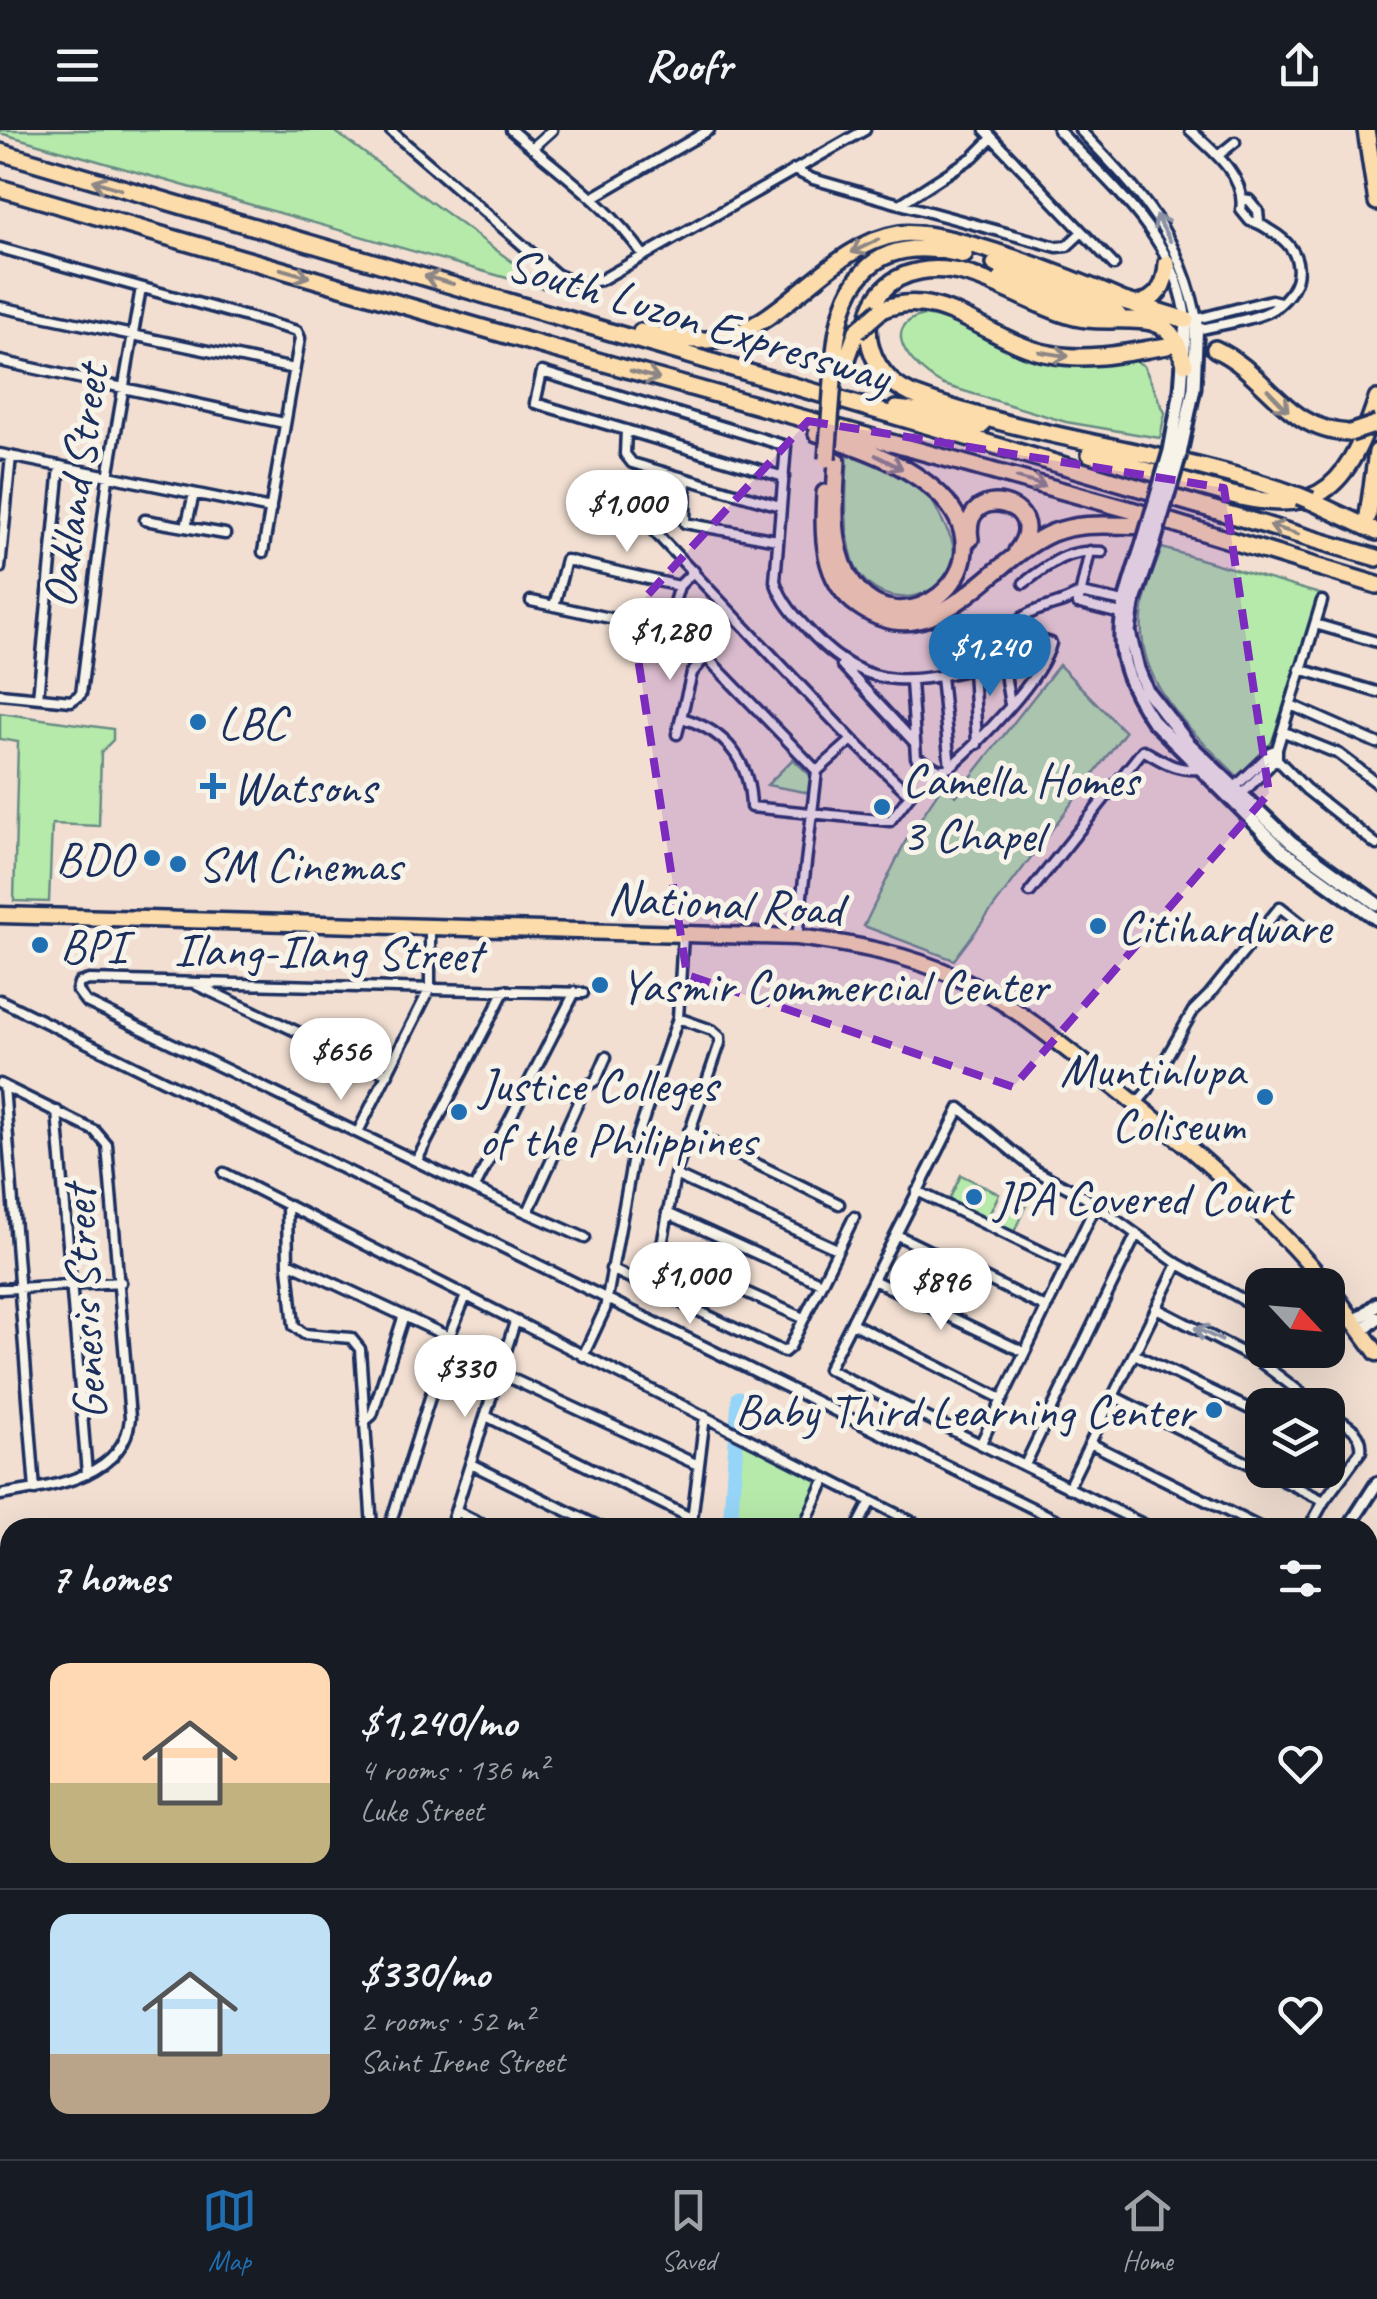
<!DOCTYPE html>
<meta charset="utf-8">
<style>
body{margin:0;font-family:Caveat,sans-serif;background:#20242c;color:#f1f3f6;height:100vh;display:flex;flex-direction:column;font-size:38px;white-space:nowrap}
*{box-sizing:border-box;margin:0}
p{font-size:32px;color:#9ea1a6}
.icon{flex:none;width:55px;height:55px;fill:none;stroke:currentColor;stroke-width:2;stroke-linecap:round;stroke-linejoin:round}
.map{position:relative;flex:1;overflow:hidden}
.sheet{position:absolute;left:0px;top:1388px;width:1378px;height:642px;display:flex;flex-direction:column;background:#171b24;border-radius:30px 30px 0 0;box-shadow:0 10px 40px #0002}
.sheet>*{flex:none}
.needle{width:65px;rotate:116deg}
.controls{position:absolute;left:1245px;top:1138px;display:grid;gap:20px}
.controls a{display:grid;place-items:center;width:100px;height:100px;border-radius:20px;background:#171b24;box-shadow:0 10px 40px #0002;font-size:50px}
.price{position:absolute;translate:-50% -85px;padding:0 22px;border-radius:35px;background:#fff;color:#222;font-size:32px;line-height:65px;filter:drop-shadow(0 2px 5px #0008)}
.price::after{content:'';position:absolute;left:50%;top:60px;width:30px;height:22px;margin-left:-15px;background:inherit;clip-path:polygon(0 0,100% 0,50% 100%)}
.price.on{background:#1f6fb2;color:#fff}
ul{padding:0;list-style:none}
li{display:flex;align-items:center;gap:30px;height:250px;padding:0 50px}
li+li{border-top:2px solid #363941}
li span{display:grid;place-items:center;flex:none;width:280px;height:200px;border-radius:20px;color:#555}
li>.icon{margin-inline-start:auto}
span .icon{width:120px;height:120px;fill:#fffc;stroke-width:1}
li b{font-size:42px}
h2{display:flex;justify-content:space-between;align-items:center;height:120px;padding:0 50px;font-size:42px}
header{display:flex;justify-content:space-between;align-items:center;height:130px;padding:0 50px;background:#171b24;font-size:45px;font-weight:700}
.menu{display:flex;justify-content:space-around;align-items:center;height:140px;border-top:2px solid #363941;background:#171b24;font-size:28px;color:#9ea1a6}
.menu a{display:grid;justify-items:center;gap:5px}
.menu .on{color:#1f6fb2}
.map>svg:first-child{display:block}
</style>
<header><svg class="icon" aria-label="menu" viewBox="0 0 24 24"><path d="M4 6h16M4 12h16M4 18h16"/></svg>Roofr<svg class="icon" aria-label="share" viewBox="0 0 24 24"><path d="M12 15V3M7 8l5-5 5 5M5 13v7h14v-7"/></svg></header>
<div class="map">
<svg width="1377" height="2029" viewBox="0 0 1377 2029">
<rect width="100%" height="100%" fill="#f2dfd2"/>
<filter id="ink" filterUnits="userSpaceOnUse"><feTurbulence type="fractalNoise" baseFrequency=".01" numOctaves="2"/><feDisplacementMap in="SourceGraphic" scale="20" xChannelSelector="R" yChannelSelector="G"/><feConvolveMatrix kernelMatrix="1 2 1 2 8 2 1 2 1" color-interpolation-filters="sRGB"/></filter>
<g filter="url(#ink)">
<path fill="#b6eaab" stroke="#688c84" stroke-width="2.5" d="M0,0h333l219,161 -552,-158z
M923,185c27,3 48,18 72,29 46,21 90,24 138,15l11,7 21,47 -5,25 -94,-16 -122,-37c-26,-12 -70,-57 -21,-70z
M848,315c26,15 56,29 78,49 8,6 11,17 16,26 3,7 8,14 10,21 17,56 -78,83 -99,19 -11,-36 -6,-78 -5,-115z
M1162,418l158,46 -48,148 -33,36c-45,-46 -103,-91 -97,-162 2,-23 12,-47 20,-68z
M1059,535l66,67 -171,228 -90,-34 41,-84 37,-56 14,10z
M0,583l113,16v11l-12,12 -2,74 -47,-2 -3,78 -35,-1 4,-159 -18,-3z
M793,629l18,17 -1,17 -43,-8z
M961,1045l38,19 -12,25 -38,-19z
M1014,1070l12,6 -12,26 -12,-6z
M739,1309l80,41 -22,47h-62z
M266,2020h368l-3,9h-368z"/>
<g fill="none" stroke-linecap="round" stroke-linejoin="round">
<path stroke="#6593ba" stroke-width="2.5" d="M1368,1629l9,-1"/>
<path stroke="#96d5f7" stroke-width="15" d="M730,1398l9,-130
M777,2029l7,-9"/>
<g stroke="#1b2f5e" stroke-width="15">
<path id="minor" d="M390,0l166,144 22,10 23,-4 264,-150
M511,0c46,40 98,75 133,126
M985,0l129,135
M1058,0c52,54 120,110 128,190
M1080,0c60,63 98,100 117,189l74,-19 9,2
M1190,0c21,19 57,47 51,80l9,11c9,1 13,5 21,10 34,20 36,52 4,77 -15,11 -58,17 -78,22
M532,18l20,-18
M1220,24l15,-12
M794,40l19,9 87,25 157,43 10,-1 15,-14
M592,68l117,-68
M1243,69l6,1 9,11 1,11
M900,74l73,-47 19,-19
M0,118l297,83 3,7 -37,214
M0,177l294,62
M0,231l284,62
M626,300l-1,24 7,9 148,43
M0,324l271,55
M784,347l-249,-74 7,-31 244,74 -11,135c8,24 23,38 40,56 60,63 113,42 188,24
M686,349l-1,44 92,17
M583,367l41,14 26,16 202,213 58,55 -20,26 -139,-14c-1,-46 -25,-76 -69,-89
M145,390l80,14
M186,397l8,-33
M0,438l11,-112
M1024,453c26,-19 44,-35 78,-31
M531,471l153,33 133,137
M1077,473l44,11
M1078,474l12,-53
M554,476l12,-46 113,26
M1315,494l62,18
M666,499l13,-43 15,-15
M842,535l73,78
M973,538l4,76
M1300,539l77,23
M941,546l9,91
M911,551l5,76 24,13 10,-3
M0,564l71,7 10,-7 27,-217 33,-189
M38,568l22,-232
M1010,574c-6,-33 -15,-78 25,-93 15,-6 32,-8 45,-18l44,9
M1291,575l86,38
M1284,602l55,22 38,29
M677,604l15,-61 14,-17
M1270,622l36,37 71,56
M950,637c28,-24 93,-89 101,-124l-40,-12
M1233,659l40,-38
M1241,665l36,-37v-9l45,-148
M1030,762l113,-142c21,12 32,21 57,19
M797,807l20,-166 35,-31
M197,855l191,89
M583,863l-494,-13 -10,3 -2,7 9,12 388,187 111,49
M0,870l1073,528
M0,954l95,47 12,14 23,273c-5,60 -81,69 -130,77
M4,956l31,404
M1137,973l11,-13 45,-79 16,-16 71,-88 24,19
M57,981l30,363
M689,1001l150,73
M358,1002l72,-144v-61
M417,1030l88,-170
M224,1043l700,355
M675,1045l162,74
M474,1059l101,-197
M917,1061l150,73
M287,1076l1,60 6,60 10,8 47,4 9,11 12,179
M528,1082l57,-125 11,-7 10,-23
M667,1083l154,70
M897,1105l149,73
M661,1124l142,64
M288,1132l161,75
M611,1139l173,83 6,-5 64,-130
M873,1150l151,72
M654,1158l21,-113 45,-132v-6l-8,-7 -34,-12
M0,1159l121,-7
M1156,1178l103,53 58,44
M1328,1179l13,-7
M852,1193l150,76
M1134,1224l128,61
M583,1226l22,-47 31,-168 42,-123 5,-83
M1259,1231l11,-11
M499,1243l199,92
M1113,1266l211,105
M486,1286l205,102
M365,1291l7,-6 31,-97
M981,1313l115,-238
M1090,1313l171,85
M471,1334l131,64
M1025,1335l111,-230
M1068,1358l110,-224
M456,1381l34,17
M389,1398l60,-191 17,-41
M450,1398l65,-206
M691,1398l14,-112
M803,1398l23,-50
M857,1398l14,-27
M1151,1398l-323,-159 132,-261 76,63 44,23 98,70 84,46
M1309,1398l15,-27 37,-50c3,-21 -18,-28 -33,-39
M0,1638l10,1
M1368,1674l9,3
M1368,1808l9,4
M813,2029l6,-9
M899,2029l4,-9
M1195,2029l5,-9"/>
</g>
<g stroke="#1b2f5e" stroke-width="18">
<path id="tertiary" d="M1348,1398l29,-45
M0,1540l10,-1
M1368,1914l9,4"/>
</g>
<g stroke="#1b2f5e" stroke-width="19">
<path id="secondary" d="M1170,321l11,-61 5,-70 11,-1 -3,69 -14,66
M1143,413c-24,74 -38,107 9,177l132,132 93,67
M1153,416l-20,58 -4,28 9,37 9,22 41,52 103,99 86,62
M1356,1191l21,-17
M1361,1202l16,-14"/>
</g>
<g stroke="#1b2f5e" stroke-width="21">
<path id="trunk" d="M0,785l797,22c56,7 110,17 162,41 51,24 94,61 138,95 83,65 162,131 230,212
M1328,1156l49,67"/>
</g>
<g stroke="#1b2f5e" stroke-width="22">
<path id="motorway" d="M1366,0l11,72
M0,22l1377,406
M0,58l551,160 580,162 246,75
M995,134l86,30 43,7 62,19
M1002,148l50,20 66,17
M1138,174c21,-5 28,-20 29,-41
M881,180c61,-26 110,34 169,44 39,8 78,-2 117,-8
M641,202c23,5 52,11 75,7 67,-10 112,-94 183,-105 46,-7 180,47 225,67
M1215,219c54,25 69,81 135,84
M1185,234c-5,-17 -12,-36 -31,-41 -21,-7 -56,1 -83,-7 -48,-13 -100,-55 -151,-45 -68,12 -67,96 -9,123 125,47 262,56 388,102
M834,237c4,-85 37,-137 130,-112
M843,240l14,-39
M896,279l34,4 51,13
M817,303c42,14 90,30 123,62 76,76 -47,165 -92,80 -18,-35 -13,-77 -11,-114
M1090,324c40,11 80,24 120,35 102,30 134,11 167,-90
M825,363c-2,40 -4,87 34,113 77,54 129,-46 193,-73 35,-14 71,-5 107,-8
M1311,371l66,31
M1368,386l9,-64
M970,409c-10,-60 85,-37 47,12"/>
</g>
<use href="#minor" stroke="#f7f3e8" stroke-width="8"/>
<use href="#tertiary" stroke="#f7f3e8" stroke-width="10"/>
<use href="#secondary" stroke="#f7f3e8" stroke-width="11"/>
<use href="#trunk" stroke="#fddcac" stroke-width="14"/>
<use href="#motorway" stroke="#fddcac" stroke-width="15"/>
<g stroke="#1b2f5e" stroke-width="19" stroke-linecap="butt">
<path id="secondary-bridge" d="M1143,413l27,-92
M1153,416l27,-92"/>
</g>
<g stroke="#1b2f5e" stroke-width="22" stroke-linecap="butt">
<path id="motorway-bridge" d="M857,201l24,-21
M1350,303l27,-9
M827,329l7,-92
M1299,366l12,5"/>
</g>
<use href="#secondary-bridge" stroke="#f7f3e8" stroke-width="11"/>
<use href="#motorway-bridge" stroke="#fddcac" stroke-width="15"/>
</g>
<defs><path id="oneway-shaft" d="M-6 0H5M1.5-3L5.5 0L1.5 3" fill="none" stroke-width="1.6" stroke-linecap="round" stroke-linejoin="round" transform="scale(2.5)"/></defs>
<g stroke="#8c8685">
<use href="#oneway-shaft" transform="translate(107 55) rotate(-163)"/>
<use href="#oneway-shaft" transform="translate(865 116) rotate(154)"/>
<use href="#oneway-shaft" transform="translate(295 143) rotate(16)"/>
<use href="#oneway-shaft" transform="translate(439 150) rotate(-164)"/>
<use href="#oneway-shaft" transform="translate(1054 224) rotate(9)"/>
<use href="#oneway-shaft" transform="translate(645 245) rotate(16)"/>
<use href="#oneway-shaft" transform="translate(1278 270) rotate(46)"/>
<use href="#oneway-shaft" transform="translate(889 332) rotate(27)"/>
<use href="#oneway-shaft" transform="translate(1031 352) rotate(16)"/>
<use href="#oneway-shaft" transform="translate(1284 400) rotate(-163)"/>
</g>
<g stroke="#8991a3">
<use href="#oneway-shaft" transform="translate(1163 98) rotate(-119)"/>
<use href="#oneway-shaft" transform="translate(1208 1204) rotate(-154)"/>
</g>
</g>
<path fill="#7b2cbf" fill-opacity="0.2" stroke="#7b2cbf" stroke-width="8" stroke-dasharray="20 12" stroke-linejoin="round" d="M808,291l416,67 45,305 -256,294 -326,-112 -56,-362z"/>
<g fill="#1f6fb2" stroke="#f7f3e8" stroke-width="4">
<circle cx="198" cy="592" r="10"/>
<path d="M208 641h10v10h10v10h-10v10h-10v-10h-10v-10h10z"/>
<circle cx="882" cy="677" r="10"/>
<circle cx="152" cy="728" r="10"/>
<circle cx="178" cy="734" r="10"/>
<circle cx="1098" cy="796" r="10"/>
<circle cx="40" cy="815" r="10"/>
<circle cx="600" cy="855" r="10"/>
<circle cx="1265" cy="967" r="10"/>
<circle cx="459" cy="982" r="10"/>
<circle cx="974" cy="1067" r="10"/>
<circle cx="1214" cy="1280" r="10"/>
</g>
<g text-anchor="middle" stroke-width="10" stroke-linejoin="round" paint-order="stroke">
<g font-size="48" fill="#1b2f5e" stroke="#f7f3e8">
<text transform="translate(699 189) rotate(17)" y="17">South Luzon Expressway</text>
<text transform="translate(74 356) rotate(-82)" y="17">Oakland Street</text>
<text transform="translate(725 772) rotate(3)" y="17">National Road</text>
<text transform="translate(328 821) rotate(1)" y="17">Ilang-Ilang Street</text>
<text transform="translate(83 1173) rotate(-93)" y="17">Genesis Street</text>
</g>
<g font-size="48" fill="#1b2f5e" stroke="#f7f3e8" text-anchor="start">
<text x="218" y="609">LBC</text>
<text x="902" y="666">Camella Homes<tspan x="902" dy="55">3 Chapel</tspan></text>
<text x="233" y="673">Watsons</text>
<text x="132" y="745" text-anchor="end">BDO</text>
<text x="198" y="751">SM Cinemas</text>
<text x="1118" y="813">Citihardware</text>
<text x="60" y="832">BPI</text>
<text x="620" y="872">Yasmir Commercial Center</text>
<text x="1245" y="956" text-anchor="end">Muntinlupa<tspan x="1245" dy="55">Coliseum</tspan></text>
<text x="479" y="971">Justice Colleges<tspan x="479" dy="55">of the Philippines</tspan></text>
<text x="994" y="1084">JPA Covered Court</text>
<text x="1194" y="1297" text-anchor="end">Baby Third Learning Center</text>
</g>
</g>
</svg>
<div class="controls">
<a><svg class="needle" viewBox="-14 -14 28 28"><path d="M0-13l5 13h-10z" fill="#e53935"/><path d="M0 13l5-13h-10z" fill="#9ea1a6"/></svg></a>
<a><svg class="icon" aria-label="layers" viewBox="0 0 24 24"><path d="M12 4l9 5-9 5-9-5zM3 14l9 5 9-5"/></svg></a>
</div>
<b class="price" style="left:627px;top:425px">$1,000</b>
<b class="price" style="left:670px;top:553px">$1,280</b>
<b class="price on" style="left:990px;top:569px">$1,240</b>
<b class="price" style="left:341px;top:973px">$656</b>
<b class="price" style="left:690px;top:1197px">$1,000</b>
<b class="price" style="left:941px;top:1203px">$896</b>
<b class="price" style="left:465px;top:1290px">$330</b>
<section class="sheet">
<h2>7 homes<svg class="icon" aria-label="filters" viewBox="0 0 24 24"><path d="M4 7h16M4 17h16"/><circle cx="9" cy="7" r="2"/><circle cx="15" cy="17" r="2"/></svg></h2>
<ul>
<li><span style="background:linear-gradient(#ffd9b3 60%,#c2b280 0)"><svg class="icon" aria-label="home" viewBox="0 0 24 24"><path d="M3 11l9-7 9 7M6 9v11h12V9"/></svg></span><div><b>$1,240/mo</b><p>4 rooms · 136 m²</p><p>Luke Street</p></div><svg class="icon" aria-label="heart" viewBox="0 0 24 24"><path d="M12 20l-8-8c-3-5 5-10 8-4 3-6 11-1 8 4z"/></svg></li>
<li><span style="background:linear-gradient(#bfe0f5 70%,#b9a48a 0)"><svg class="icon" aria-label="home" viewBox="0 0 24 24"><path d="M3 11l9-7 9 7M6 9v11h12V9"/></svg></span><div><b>$330/mo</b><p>2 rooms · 52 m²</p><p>Saint Irene Street</p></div><svg class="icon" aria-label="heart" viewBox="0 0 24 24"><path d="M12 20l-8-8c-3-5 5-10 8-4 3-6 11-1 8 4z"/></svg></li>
</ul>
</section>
</div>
<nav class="menu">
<a class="on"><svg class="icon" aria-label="map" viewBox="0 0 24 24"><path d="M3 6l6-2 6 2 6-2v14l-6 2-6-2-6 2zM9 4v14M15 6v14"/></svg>Map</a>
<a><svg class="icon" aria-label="saved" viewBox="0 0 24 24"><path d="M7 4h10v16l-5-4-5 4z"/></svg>Saved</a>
<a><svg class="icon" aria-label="home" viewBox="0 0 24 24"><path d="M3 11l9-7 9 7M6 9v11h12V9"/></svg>Home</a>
</nav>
